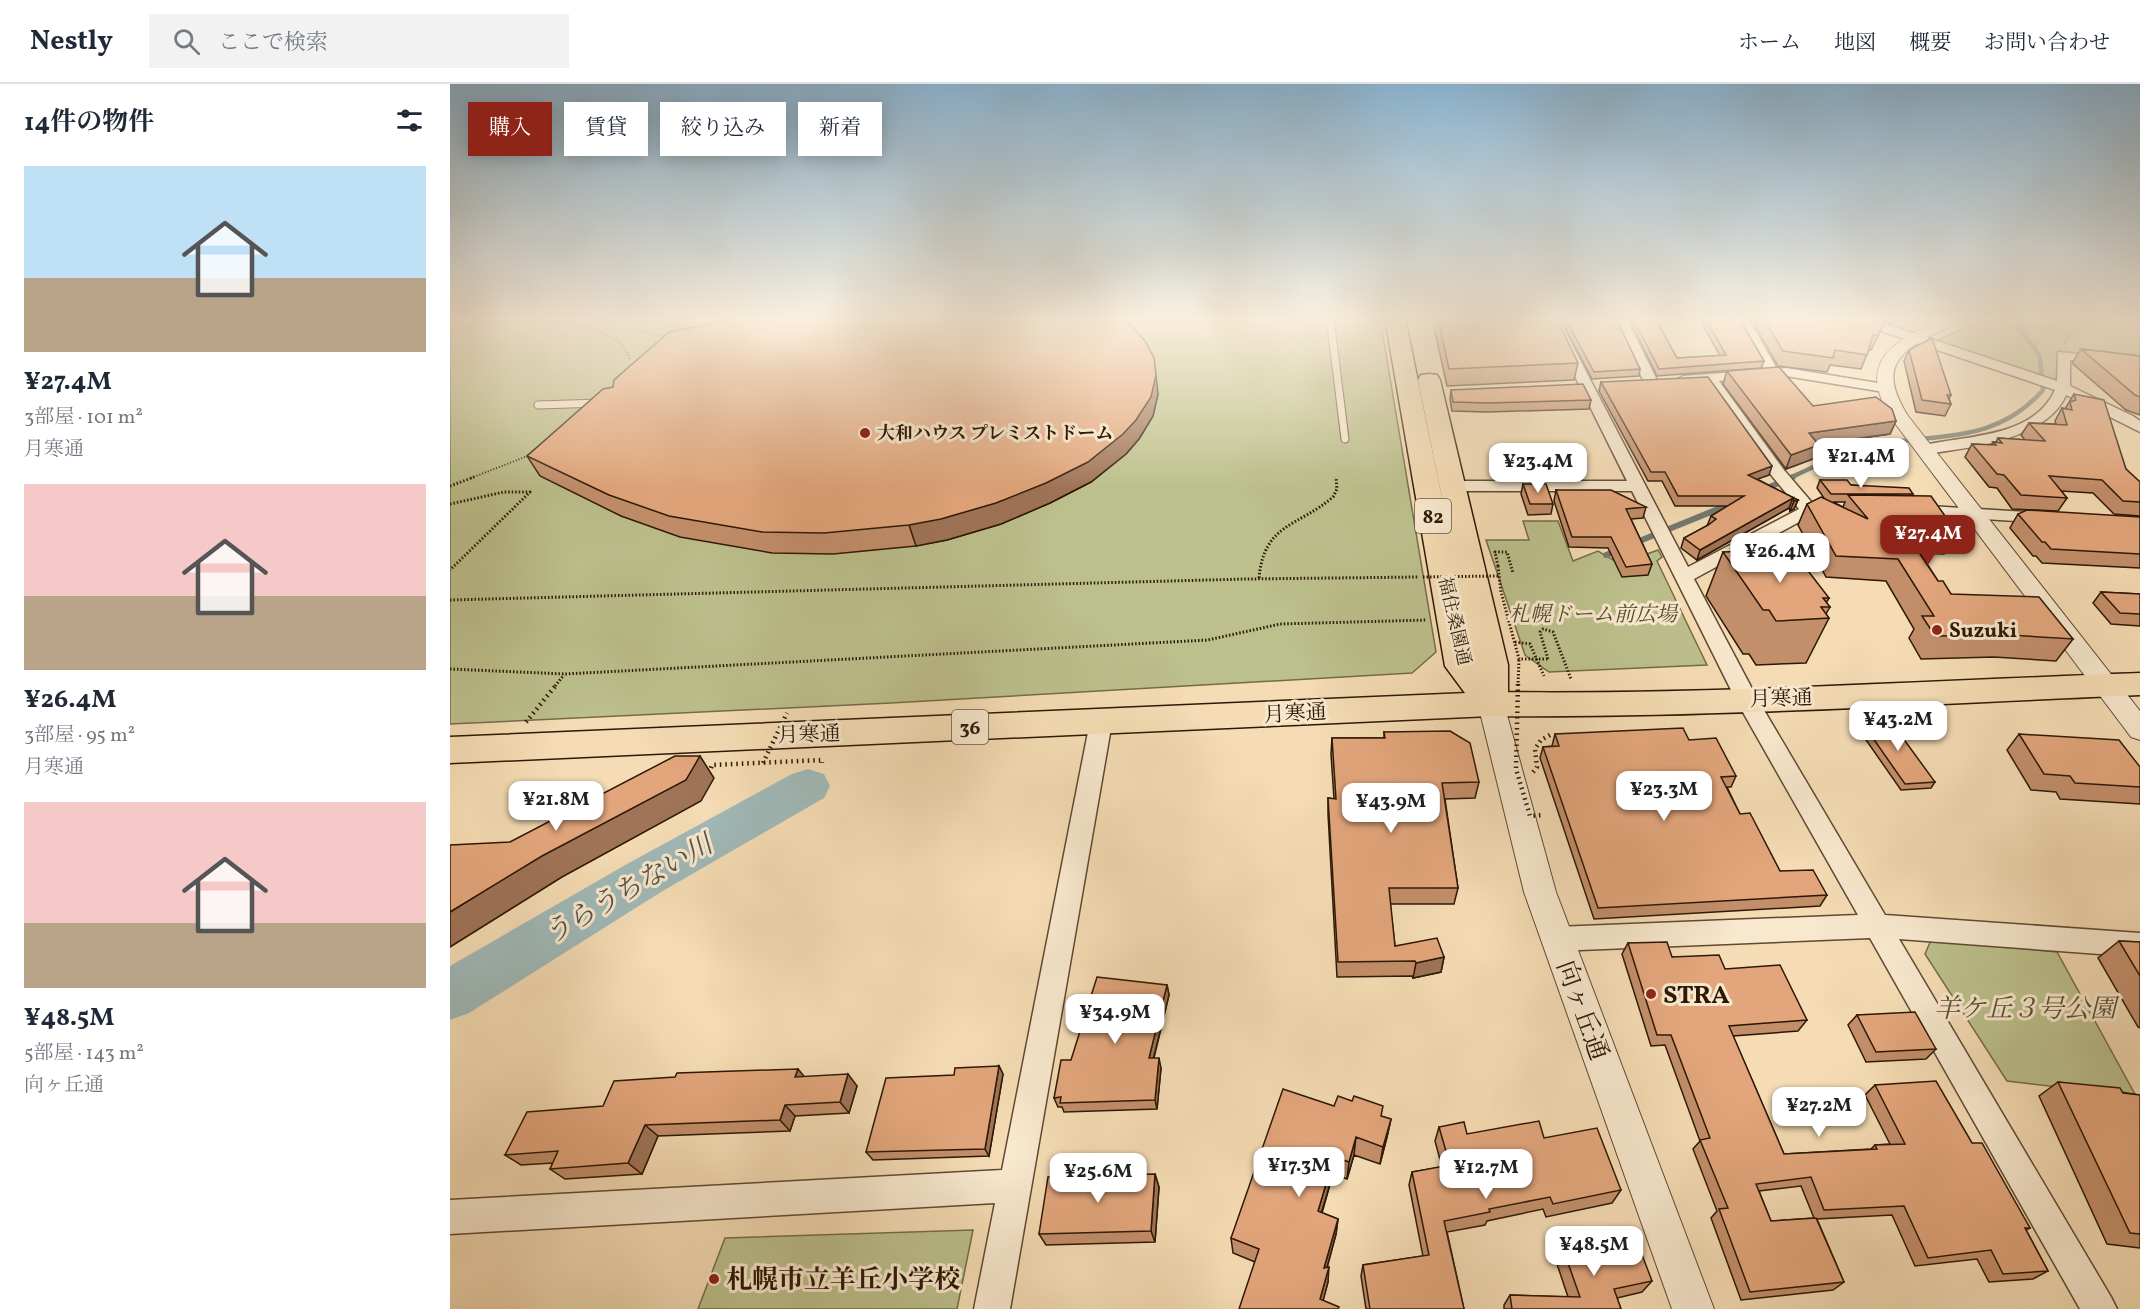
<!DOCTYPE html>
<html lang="ja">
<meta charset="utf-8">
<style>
body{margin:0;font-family:Vollkorn,"Noto Serif JP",serif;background:#f2f2f3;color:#1f2937;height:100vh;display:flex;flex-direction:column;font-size:22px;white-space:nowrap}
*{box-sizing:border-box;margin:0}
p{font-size:20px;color:#747a83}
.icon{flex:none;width:33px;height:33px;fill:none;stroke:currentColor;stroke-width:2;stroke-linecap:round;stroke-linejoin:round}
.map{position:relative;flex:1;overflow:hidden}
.details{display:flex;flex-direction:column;background:#fff;width:450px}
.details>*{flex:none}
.hud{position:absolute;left:18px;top:18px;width:570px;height:54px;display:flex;gap:12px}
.price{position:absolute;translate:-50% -51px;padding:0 14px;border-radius:12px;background:#fff;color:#222;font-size:20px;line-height:39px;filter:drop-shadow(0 2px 3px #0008)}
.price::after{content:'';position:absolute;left:50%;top:36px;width:18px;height:14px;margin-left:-9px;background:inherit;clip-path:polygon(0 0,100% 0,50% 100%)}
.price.on{background:#8f2418;color:#fff}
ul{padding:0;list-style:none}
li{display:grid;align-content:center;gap:12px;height:318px;padding:0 24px}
li span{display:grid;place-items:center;height:186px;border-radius:0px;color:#555}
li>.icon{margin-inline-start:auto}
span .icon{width:108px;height:108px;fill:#fffc;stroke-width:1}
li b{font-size:26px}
h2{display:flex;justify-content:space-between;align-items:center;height:72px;padding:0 24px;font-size:26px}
.chip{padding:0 21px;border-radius:0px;background:#fff;box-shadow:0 3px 15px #0003;font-size:21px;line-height:54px}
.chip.on{background:#8f2418;color:#fff}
header{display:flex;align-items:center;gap:36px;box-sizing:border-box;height:84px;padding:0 30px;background:#fff;border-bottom:2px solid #e0e1e3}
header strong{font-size:28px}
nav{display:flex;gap:33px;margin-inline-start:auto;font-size:21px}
.search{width:420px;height:54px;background:#f2f2f3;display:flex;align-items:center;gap:15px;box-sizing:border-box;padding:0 21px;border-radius:0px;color:#747a83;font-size:22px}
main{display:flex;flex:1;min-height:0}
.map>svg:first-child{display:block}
</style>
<header>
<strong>Nestly</strong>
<div class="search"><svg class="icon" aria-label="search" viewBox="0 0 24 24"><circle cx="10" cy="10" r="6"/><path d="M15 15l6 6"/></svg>ここで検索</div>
<nav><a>ホーム</a><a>地図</a><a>概要</a><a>お問い合わせ</a></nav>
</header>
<main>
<section class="details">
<h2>14件の物件<svg class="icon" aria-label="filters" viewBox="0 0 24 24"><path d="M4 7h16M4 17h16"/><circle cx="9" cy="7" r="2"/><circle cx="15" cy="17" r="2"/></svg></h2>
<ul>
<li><span style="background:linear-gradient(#bfe0f5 60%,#b9a48a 0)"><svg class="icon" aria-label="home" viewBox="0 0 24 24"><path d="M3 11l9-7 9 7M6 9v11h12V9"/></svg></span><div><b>¥27.4M</b><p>3部屋 · 101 m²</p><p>月寒通</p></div></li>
<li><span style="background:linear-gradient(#f6c9c9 60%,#b9a48a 0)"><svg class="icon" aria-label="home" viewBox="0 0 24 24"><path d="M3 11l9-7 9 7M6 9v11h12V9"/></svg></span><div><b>¥26.4M</b><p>3部屋 · 95 m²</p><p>月寒通</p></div></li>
<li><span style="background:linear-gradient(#f6c9c9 65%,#b9a48a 0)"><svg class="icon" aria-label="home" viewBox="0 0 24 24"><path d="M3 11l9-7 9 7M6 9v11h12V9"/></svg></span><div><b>¥48.5M</b><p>5部屋 · 143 m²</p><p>向ヶ丘通</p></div></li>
</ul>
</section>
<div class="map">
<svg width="1690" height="1225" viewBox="0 0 1690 1225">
<rect width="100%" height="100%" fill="#f5dcb4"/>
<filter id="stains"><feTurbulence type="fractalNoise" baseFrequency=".00333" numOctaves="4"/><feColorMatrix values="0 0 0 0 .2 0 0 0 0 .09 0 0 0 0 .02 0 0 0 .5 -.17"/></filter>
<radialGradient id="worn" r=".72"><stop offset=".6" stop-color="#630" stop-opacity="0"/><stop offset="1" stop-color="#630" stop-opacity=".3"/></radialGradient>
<path fill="#bcc08c" stroke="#746c49" stroke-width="1.5" d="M0,234h930l56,334 -24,21 -521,30 -441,21z
M1534,234h156v43l-81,-10 -3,30 -119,-40z
M1073,437h35l15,40 25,-10 15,9 7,-4 8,5 30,-11 4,7 -5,4 50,104 -158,7 -24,-17 -39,-115h43z
M1481,856l126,12 79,144 -129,-15 -82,-127z
M523,1146l-16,79h-259l27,-71z"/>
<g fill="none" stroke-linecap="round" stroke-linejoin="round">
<path stroke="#727971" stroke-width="4.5" d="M1340,394c23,-11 47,-23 73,-30 66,-17 130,0 180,-58l-3,-32 -5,-10 -19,-22 14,-8"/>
<path stroke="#727971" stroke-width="6" d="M1315,405l28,-12
M1182,460l101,-41
M1156,471l13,-5"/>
<path fill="#a0b9b8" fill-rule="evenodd" d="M358,685l16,5 6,12 -6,12 -163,94 -192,121 -19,7v-54l177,-102 165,-90z"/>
<g stroke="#5f4932" stroke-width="9">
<path id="service" d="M880,234l15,121
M88,321l63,-2"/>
</g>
<g stroke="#5f4932" stroke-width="3">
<path id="minor" d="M1096,234h12l130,249 111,-58 -27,-33 -66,-94 -23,2 -7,-4 7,-4 81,-6 -28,-52h12l29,51 9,-1 98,16 7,4 -7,4 -98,-16 -67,5 65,89 30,35h17l8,5 -8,5h-19l-118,64 64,121 127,215 255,18v24l-241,-18 212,358 6,12h-37l-210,-371 -314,13 -9,-4 -4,-8 4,-8 9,-4 302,-12 -122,-215 -104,-209h-180l-8,-5 8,-5h175z
M1164,234h12l32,64 -2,3 -5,1 -7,-4z
M1400,234h18l189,63 1,-29 82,8v8l-70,-8v26l63,30 7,5v11l-74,-37c-19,45 -98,53 -141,59l-5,-2 -3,-3 3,-3c44,-11 113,-7 135,-56l-203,-69z
M1463,421l131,8 8,5 -8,5 -137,-9 -2,-4 2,-4z
M651,630l8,3 3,5 -102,587h-36l21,-106 -545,31v-34l552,-30 88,-448 3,-5z"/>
</g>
<g stroke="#5f4932" stroke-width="2">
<path id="tertiary" d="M1495,234h19c-5,7 -16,10 -24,13 -45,22 -61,39 -32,85l232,295v29l-9,-3 -237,-315c-41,-60 -1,-81 51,-104z
M1041,611l9,3 4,6 52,188 158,417h-42l-148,-417 -46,-188 4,-6z"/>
</g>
<g stroke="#2d1806" stroke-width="3">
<path id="primary" d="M935,234h20l45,219 -32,-157 3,-5 8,-1 8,1 3,5 68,285v39l-5,8 -12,4 -12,-4 -34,-46z"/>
</g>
<g stroke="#2d1806" stroke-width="3">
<path id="trunk" d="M1690,589v22c-216,9 -433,23 -649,21l-1041,47v-26l1041,-45c216,3 433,-11 649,-19z"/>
</g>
<path stroke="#2d1806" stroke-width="2" stroke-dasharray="1 2" stroke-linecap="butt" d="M136,234l29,4 52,16
M262,242l8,-8
M0,245c40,-5 165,-22 180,31
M1615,260l2,-7 15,-19
M21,394l54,-21"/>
<path stroke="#2d1806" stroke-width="3" stroke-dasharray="1.5 2" stroke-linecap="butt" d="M0,402l24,-9
M0,420l54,-12h26l-80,78
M1048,482l-3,-14h12l6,21
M809,494c5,-55 39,-51 74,-81l4,-8 -1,-12
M0,516l796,-21 173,-2
M1065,558l15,2 14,32
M1098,575l-8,-27 3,-3 10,3 18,47
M0,585l115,5 643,-34 72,-16 147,-4
M105,602l9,-11"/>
<path stroke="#2d1806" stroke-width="4.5" stroke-dasharray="1.5 4" stroke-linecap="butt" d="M76,638l31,-38
M261,684l1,-3 110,-5v3
M1083,688l4,-5 -2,-18 6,-9 9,-5"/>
<use href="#service" stroke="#f8e8ce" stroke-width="7"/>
<use href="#minor" fill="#f8e8ce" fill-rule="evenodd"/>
<use href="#tertiary" fill="#f8e8ce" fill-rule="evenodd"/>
<use href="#primary" fill="#f5dcb4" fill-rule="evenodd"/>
<use href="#trunk" fill="#f5dcb4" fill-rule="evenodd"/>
<path stroke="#2d1806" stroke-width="3" stroke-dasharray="1.5 2" stroke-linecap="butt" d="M1048,482l3,26 18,67h29
M973,493l75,-1
M1068,602l1,-27"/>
<path stroke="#2d1806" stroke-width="4.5" stroke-dasharray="1.5 4" stroke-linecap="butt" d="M1068,600l-2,85 14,47 12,-1
M313,679l24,-50"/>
</g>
<path fill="#c38f6b" stroke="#2d1806" stroke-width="1.5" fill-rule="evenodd" d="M982,234h124l22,45 -4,17 -127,6z
M1110,234h56l24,51 -1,7 -47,3z
M1179,234h26l22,40 43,-2 -21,-38h40l25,43 -3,7 -104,8z
M1306,234h147l-12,5 -6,-1 -14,28 -2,-1 -8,20 -31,-4 -3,7 -49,-6 -24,-42z
M1631,265l59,7v59l-14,-5 -54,-47z
M1459,266l42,45 -2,4 2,5 -6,12 -29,-4 -12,-51z
M1277,287l86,35 83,15 -6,13 -72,10 -5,15 -27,10 -63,-85z
M1151,298l168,93 -12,4 41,21 -4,9 -4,2 -1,-3 -92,52 -16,-12 3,-10 23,-12 4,-10 17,-10h-53l-13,-25h-14l-49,-90z
M163,303l545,7 -5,22 -14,23 -13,15 -35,28 -41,21 -49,21 -54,16 -31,6 -83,8 -61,-1 -92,-16 -59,-21 -81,-40 -13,-20z
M1001,306l140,10 -2,9 -102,3 -35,-1 -2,-12z
M1624,310l52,75 14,13v34l-26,-2 -21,-21 -32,-2 6,7 -9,13 -46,-2 -15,-21 -8,-1 -24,-30 7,-13 20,1 1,-3h3l2,-4 27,2 -4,-5 8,-12 27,1 -1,-3 7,-13 3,1z
M1370,396l93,14 -1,2 45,37 -13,21 -24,-1 18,28 13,13 122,45 -17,22 -62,-4 -73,2 -12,-21 5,-9 -28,-48 -60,-4 -28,-52 9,-21 17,-6 -7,-10zM1383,418h12l-2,5z
M1073,400l30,20 -2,10 -23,1 -7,-21z
M1106,406l90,17 -3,11 -12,1 21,45 -4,11 -26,2 -14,-29 -39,-1 -15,-46z
M1568,430l122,3v51l-98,-5 -6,-7h-3l-23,-28z
M1273,468l106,46 -3,5 4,4 -4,7 3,4 -23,45 -50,2 -7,-11h-6l-37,-58z
M1651,508l39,2v32l-29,-2 -18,-21z
M1411,637l74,61 -4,6 -30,2 -44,-63z
M934,648l95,50 -4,16 -30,1 13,89 -4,16h-64l5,42 49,11 -3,15 -28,6v-2l-76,1 -9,-163v-16l6,1 -3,-45 1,-16h52z
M1105,650l134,6 47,36 -5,11h-4l13,27 40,57 47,24 -7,11 -226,13 -54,-161 3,-11 9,-1z
M1569,650l121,33v37l-80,-5 -4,-7 -25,-2 -24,-40z
M1669,857l21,1v86l-2,-1 -40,-69z
M1178,859l44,14 53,12 82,51 -9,11 -65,5 51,118 87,-5 4,-4 15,-1 -25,-49 10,-10 97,58 58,85 -4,2 22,41 -15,8 -44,3 -12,-23 -62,7 -23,-51 -75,4 27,63 -11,8 -92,10 -30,-82 6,-7 -24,-62 7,-8 -35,-96 -14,1 -29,-92zM1351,1102l13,32 -43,3 -12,-30z
M717,901l2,10 -15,63 7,10 -4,41 -93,3 -2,-5h-4l-4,-9 17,-38z
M1407,931l79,34 -10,10 -60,3 -18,-37z
M549,982l4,8 -14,82 -116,4 -7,-8 88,-77z
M354,993l53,9 -8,27 -54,3 -5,15 -132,5 -16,38 -77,5 -15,-10 3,-6 -32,2 -16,-10z
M1608,998l82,13v153l-33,-4 -68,-148z
M884,1022l47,10 10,3 -4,18 -7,27 -26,-9 -7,24 -14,-5 -11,39 16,6 -2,15 -9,34 1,14 -5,18 -68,-38 -22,-9 -2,-15z
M989,1043l28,7 77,4 77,52 -9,13 -66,14 -3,-8 -56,12 -2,4 -38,7 17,77h-98l-5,-33 2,-11 60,-9 -14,-71 3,-13 30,-5 -7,-26z
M705,1090l4,13 -4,55 -109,3 -7,-11z
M1112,1162l25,2 65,33 -10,11 -25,6 4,11h-117v-4l6,-10 58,2 -13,-39z"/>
<path fill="#9f7457" stroke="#2d1806" stroke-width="1.5" d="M1444,234h9l-12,5z
M706,291l2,19 -5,22 -14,23 -13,15 -35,28 -41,21 -49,21 -54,16 -31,6 -7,-21z
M1446,337l-6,13 -86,12 5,-13z
M1369,361l-6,14 -27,10 5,-14z
M1322,382l-3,9 -25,9 4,-9z
M1343,414l-4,10 -92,52 3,-10z
M1348,416l-4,9 -4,2 4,-10z
M250,672l14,22 -13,23 -139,76 -112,70v-35z
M994,873l-3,15 -28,6 3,-15z
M717,901l2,10 -18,73 -2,-10z
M709,974l2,10 -4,41 -2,-9z
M549,982l4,8 -14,82 -4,-7z
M348,985l10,12 -13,-4z
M398,990l9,12 -8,27 -9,-11z
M335,1021l10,11 -5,15 -10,-11z
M941,1035l-4,18 -7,27 3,-17z
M195,1041l13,11 -16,38 -14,-11z
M906,1053l-2,18 -7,24 2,-17z
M884,1073l-1,17 -16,53 1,-16z
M705,1090l4,13 -4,55 -4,-11z
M888,1135l-2,15 -13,48 1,-14z
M879,1183l-1,15 -7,27 -1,-10z"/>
<path fill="#e3a67c" stroke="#2d1806" stroke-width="1.5" d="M292,234h378l10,6 15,17 9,17 2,17 -5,22 -15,23 -13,14 -35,28 -42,21 -50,20 -55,16 -32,6 -85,8 -62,-1 -93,-16 -60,-21 -82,-39 76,-67 10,-2 1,-7 55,-48z
M988,234h118l22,45 -129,6z
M1115,234h51l24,51 -46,3z
M1183,234h22l22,40 49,-3 -21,-37h34l25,43 -105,8z
M1313,234h120l3,1 -8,17 -5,-1 -6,20 -32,-5 -2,8 -50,-7z
M1482,254l19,57h-4l4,9 -29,-4 -13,-50z
M1631,265l59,7v41l-5,-2z
M1329,283l34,39 63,-9 16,12 4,12 -87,12 10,12 -28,10 -64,-84z
M1258,293l64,89 -24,9 50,25 -4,1 -1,-3 -93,52 -16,-12 24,-13 8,-6 -5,-3 33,-20h-66l-13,-24h-14l-50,-90z
M1133,300l8,16 -103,3 -35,-1 -2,-12z
M1624,310l30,6 22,69 14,13v20l-17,-1 -21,-21 -53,-4 18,22 -46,-3 -17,-20 -7,-1 -25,-30 24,1 -3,-3 9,1 -4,-5 47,3 -16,-18 38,2 -5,-17 10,2 -2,-8 6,-2z
M1370,396h27l4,5 58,3 4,6h-82z
M1073,400h23l7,20h-23z
M1106,406h55l35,17 -20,2 26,55 -26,3 -15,-30h-39z
M1398,411l83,1 26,37 -53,-3 34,51h5l8,13 88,3 34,42 -63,-4 -75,1 -13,-20h12l-36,-57 -62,-3 -29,-52 14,-7 47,22z
M1577,426l113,7v37l-89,-5 -6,-7h-3l-24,-28z
M1342,466l37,48h-6l7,9h-9l8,11 -53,3 -7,-11h-6l-40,-58z
M1651,508l39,2v20l-20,-1z
M1439,635l46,63 -30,2 -44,-63z
M1233,644l6,12 27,-2 20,38 -15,1 19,37 10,-1 30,58 33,-1 14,25 -229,13 -55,-161 16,-1 -4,-12z
M1000,647l20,12 9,39 -37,1 16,105h-69l6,58 42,-8 7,19 -28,6 -1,-2 -77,1 -10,-164 8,1 -4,-61h53l-1,-6z
M1569,650l100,6 21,27v20l-65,-4 -5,-7 -26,-2z
M225,672h25l-14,24 -144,76 -92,56v-67l60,-3z
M1669,857l21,1v34z
M1217,858l5,15 47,-2 6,14 55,-4 27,55 -78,6 55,128 93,-5 -2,-4 30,-1 -30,-59 61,-4 36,62h10l48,85h-5l23,43 -45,3 -12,-24 -63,8 -24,-52 -80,4 -13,-33 -55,7 15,37 45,-3 28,64 -94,10 -31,-83 9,-1 -28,-68 10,-2 -39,-103h-14l-29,-92z
M647,893l70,8 -18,73h10l-4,42 -95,3 1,-6 -7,1 7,-38h10z
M1465,928l21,37 -60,3 -19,-37z
M549,982l-14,83 -119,3 20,-74 68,-3 1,-7z
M348,985l-3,8 53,-3 -8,28 -55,3 -5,15 -135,5 -17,38 -78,6 8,-18 -53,4 22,-43 76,-6 11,-25 61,-4 2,-4z
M1608,998l62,6 3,5 17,2v139l-10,-1z
M833,1005l51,17 4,-10 14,5 2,-5 29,10 -2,10 10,3 -8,28 -27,-10 -7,25 -15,-5 -16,54 20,8 -14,49 5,-1 -9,32 19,8 -1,2h-99l20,-60 -28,-11z
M1089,1037l5,17 53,-10 24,62 -68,14 -3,-7 -61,12 1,3 -46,9 20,88h-94l-7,-44 66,-10 -17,-83 38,-7 -11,-38 25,-5 3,12z
M705,1090l-4,57 -112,3 9,-57z
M1186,1155l16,42 -38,8 7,20h-109l-2,-14 70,2 -18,-51 23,-4 2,6z"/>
<linearGradient id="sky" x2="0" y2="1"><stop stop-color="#8bb6d5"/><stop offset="0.58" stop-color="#faefdd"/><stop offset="1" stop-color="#faefdd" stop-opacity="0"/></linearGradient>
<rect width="1690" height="405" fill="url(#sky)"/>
<g fill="#8f2418" stroke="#f8e8ce" stroke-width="2">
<circle cx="415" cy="349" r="6"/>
<circle cx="1487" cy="546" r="6"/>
<circle cx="1201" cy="910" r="6"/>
<circle cx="264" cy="1195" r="6"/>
</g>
<g text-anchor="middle" stroke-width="6" stroke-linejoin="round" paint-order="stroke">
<g font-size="18" font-weight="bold" fill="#2d1806" stroke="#f8e8ce" text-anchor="start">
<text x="427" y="355">大和ハウス プレミストドーム</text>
</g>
<g font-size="18" fill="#2d1806" stroke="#f8e8ce">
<text transform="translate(1005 537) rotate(77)" y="6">福住桑園通</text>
</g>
<g fill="#f8e8ce" stroke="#6a5642" stroke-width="1.5">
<rect x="965" y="415" width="36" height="34" rx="4.5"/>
<rect x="502" y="626" width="36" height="34" rx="4.5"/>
</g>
<g font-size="20" font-weight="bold" fill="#2d1806">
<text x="983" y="439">82</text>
<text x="520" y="650">36</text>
</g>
<g font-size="21" font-style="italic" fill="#584a2e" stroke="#f8e8ce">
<text x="1143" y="537">札幌ドーム前広場</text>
</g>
<g font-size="21" font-weight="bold" fill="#2d1806" stroke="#f8e8ce" text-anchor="start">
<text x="1499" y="553">Suzuki</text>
</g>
<g font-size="21" fill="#2d1806" stroke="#f8e8ce">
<text transform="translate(1331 614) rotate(-2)" y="7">月寒通</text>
<text transform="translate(845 629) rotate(-3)" y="7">月寒通</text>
<text transform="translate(359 650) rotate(-2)" y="7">月寒通</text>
</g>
<g font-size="26" font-weight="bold" fill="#2d1806" stroke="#f8e8ce" text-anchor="start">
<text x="1213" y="919">STRA</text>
<text x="276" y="1204">札幌市立羊丘小学校</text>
</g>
<g font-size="26" font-style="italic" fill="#584a2e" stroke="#f8e8ce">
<text x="1575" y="933">羊ケ丘３号公園</text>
</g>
<g font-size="26" fill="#2d1806" stroke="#f8e8ce">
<text transform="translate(1133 926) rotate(70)" y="9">向ヶ丘通</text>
</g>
<g font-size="27" font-style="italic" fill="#555044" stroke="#f8e8ce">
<text transform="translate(178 805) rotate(-30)" y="9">うらうちない川</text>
</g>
</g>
<rect width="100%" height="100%" filter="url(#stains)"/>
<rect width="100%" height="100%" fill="url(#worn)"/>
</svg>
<b class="price" style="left:1411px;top:405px">¥21.4M</b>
<b class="price" style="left:1088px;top:410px">¥23.4M</b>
<b class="price on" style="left:1478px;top:482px">¥27.4M</b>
<b class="price" style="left:1330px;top:500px">¥26.4M</b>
<b class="price" style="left:1448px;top:668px">¥43.2M</b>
<b class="price" style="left:1214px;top:738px">¥23.3M</b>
<b class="price" style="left:106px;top:748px">¥21.8M</b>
<b class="price" style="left:941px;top:750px">¥43.9M</b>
<b class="price" style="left:665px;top:961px">¥34.9M</b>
<b class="price" style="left:1369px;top:1054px">¥27.2M</b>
<b class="price" style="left:849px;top:1114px">¥17.3M</b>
<b class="price" style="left:1036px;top:1116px">¥12.7M</b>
<b class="price" style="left:648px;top:1120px">¥25.6M</b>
<b class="price" style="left:1144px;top:1193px">¥48.5M</b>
<div class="hud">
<a class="chip on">購入</a>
<a class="chip">賃貸</a>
<a class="chip">絞り込み</a>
<a class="chip">新着</a>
</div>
</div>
</main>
